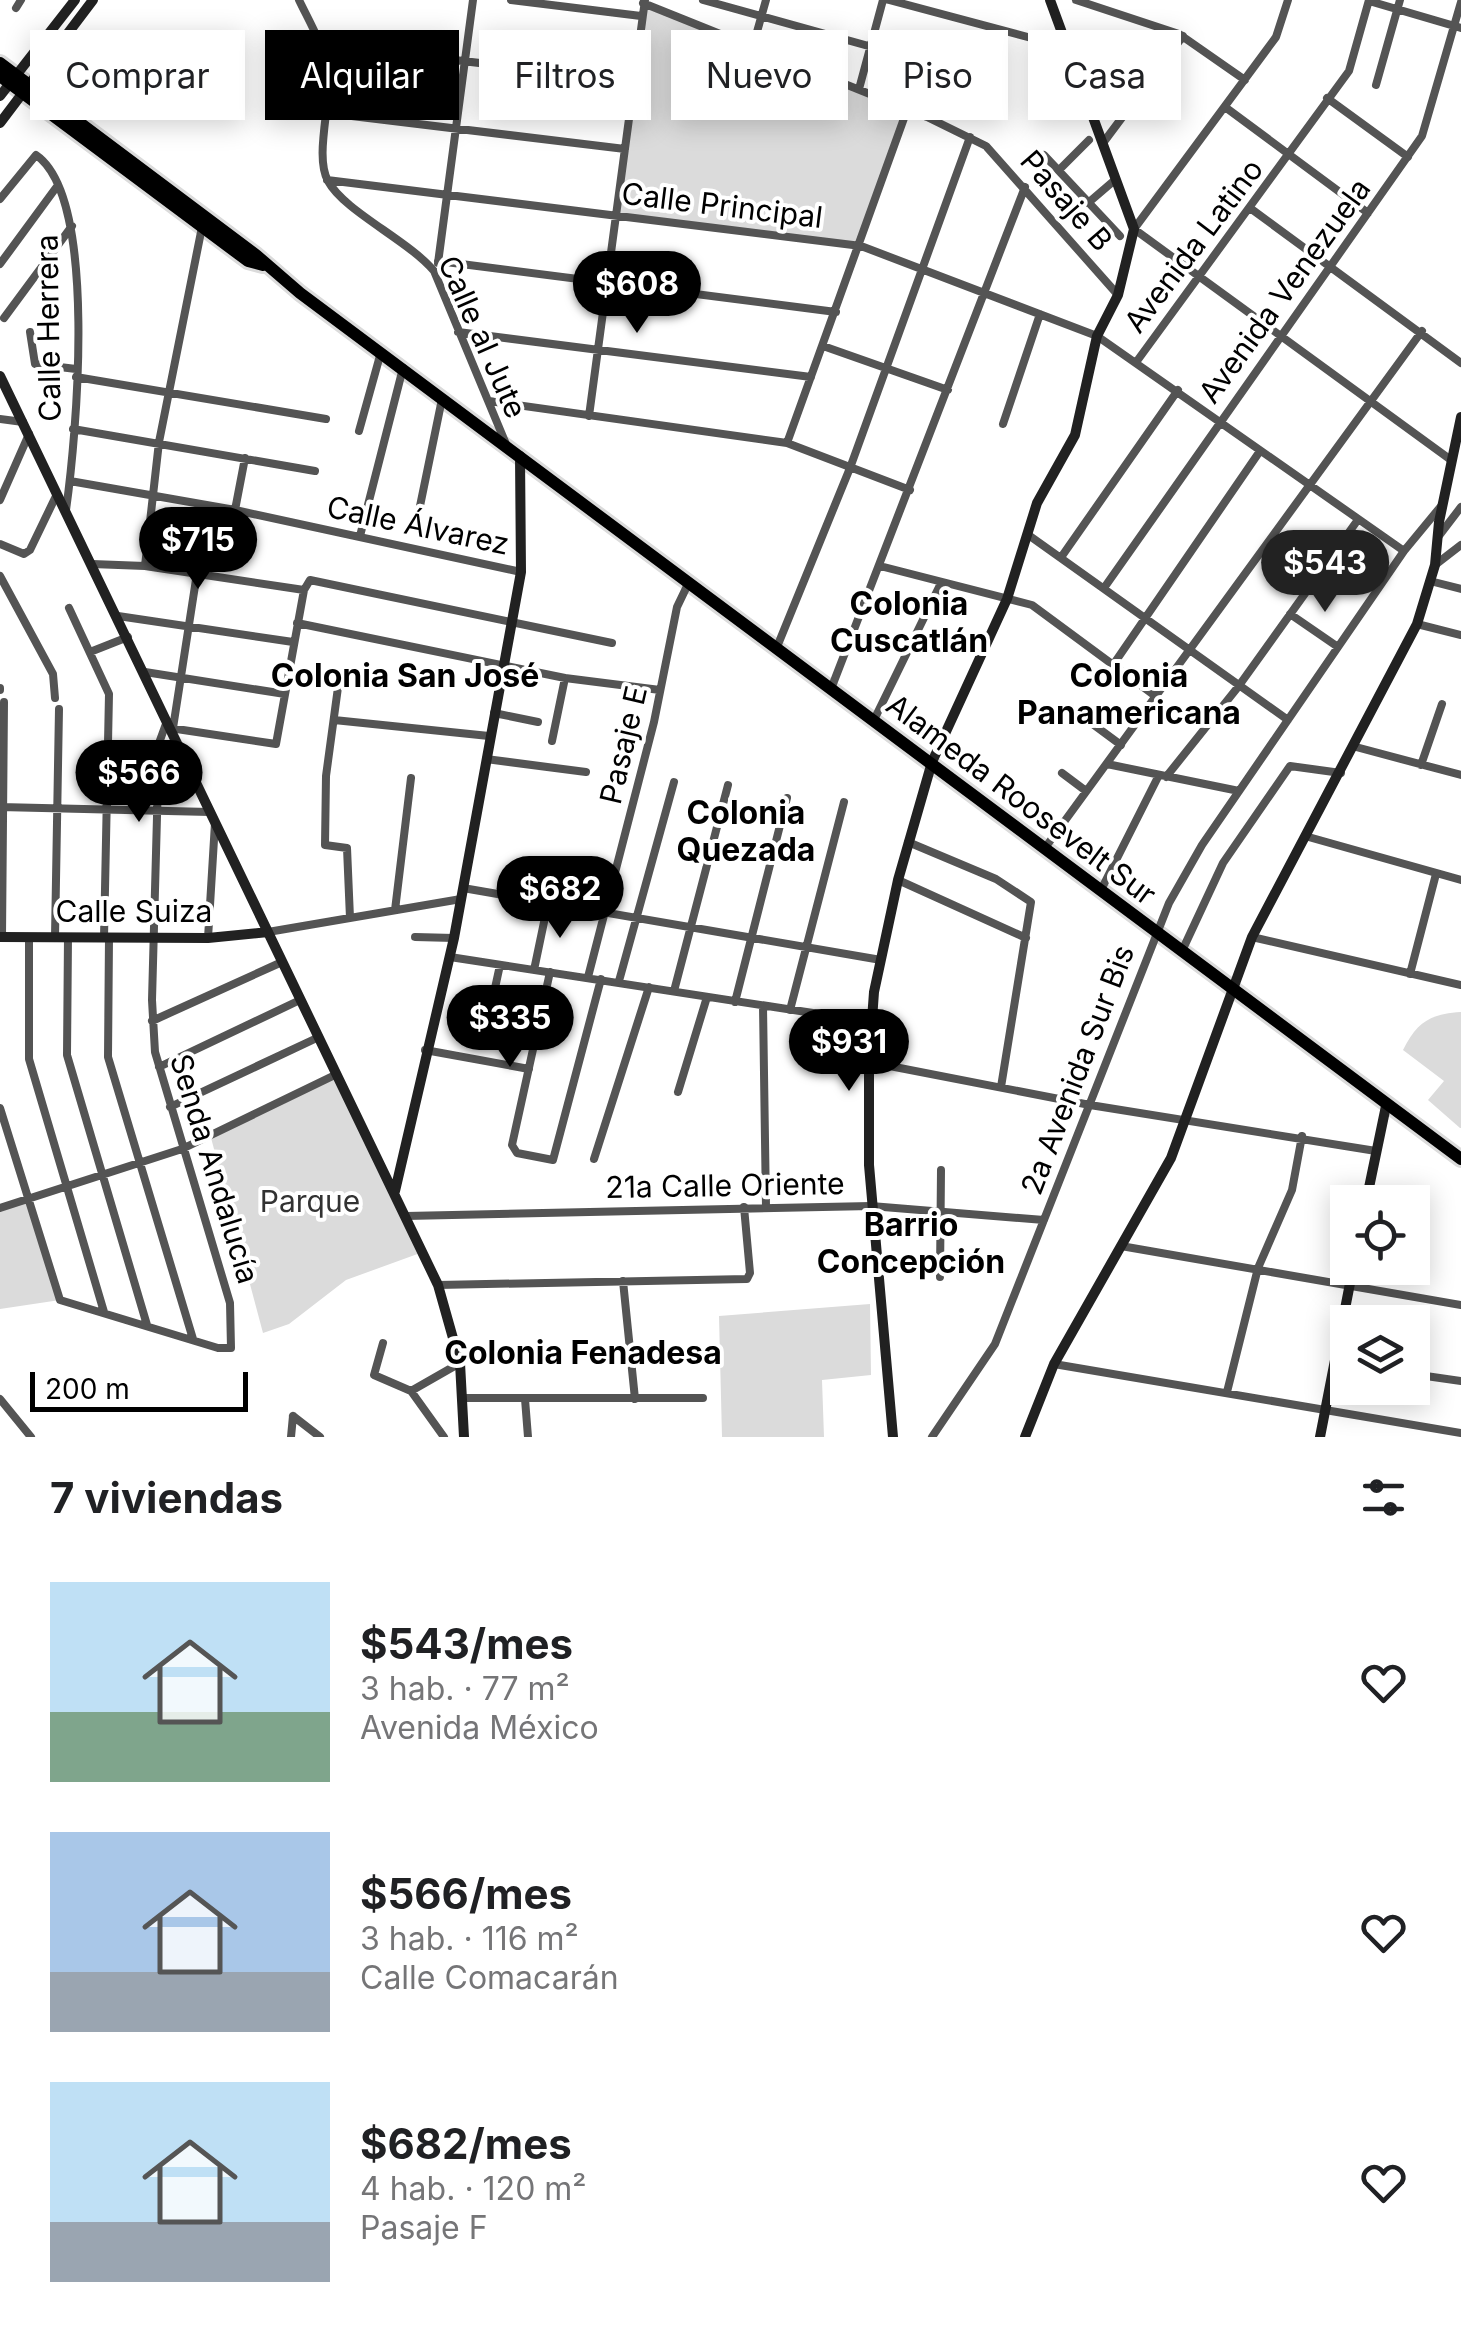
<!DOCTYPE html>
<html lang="es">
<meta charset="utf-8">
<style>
body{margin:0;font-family:Inter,sans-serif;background:#f6f6f6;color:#202124;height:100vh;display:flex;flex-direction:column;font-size:38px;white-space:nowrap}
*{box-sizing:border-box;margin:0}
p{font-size:32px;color:#757577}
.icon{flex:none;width:55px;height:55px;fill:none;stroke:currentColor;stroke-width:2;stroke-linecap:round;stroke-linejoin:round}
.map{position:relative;height:1437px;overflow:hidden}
.panel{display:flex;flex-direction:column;background:#fff;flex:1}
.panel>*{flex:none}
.guide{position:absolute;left:30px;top:30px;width:1402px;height:90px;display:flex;gap:20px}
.tools{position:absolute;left:1330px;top:1185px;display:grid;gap:20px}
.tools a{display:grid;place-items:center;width:100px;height:100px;border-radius:0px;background:#fff;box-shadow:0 5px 25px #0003;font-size:50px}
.scale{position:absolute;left:30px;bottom:25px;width:218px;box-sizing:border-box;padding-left:10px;border:5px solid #000;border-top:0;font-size:28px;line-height:35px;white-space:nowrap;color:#000;-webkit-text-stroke:8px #fff;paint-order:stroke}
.price{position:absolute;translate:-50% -85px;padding:0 22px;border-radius:35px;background:#000;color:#fff;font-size:32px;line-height:65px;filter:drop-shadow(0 2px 5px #0008)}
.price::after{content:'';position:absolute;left:50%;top:60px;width:30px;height:22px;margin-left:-15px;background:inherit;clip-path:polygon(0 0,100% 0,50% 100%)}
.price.on{background:#222;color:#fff}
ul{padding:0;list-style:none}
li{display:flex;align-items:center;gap:30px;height:250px;padding:0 50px}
li span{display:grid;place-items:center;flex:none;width:280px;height:200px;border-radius:0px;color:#555}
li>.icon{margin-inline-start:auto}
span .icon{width:120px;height:120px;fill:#fffc;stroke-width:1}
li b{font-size:42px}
h2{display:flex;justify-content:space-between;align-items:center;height:120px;padding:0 50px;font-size:42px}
.pill{padding:0 35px;border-radius:0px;background:#fff;box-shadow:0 5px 25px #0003;font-size:35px;line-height:90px}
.pill.on{background:#000;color:#fff}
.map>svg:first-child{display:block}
</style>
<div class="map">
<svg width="1461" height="1437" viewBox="0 0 1461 1437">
<rect width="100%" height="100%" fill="#fff"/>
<path fill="#dbdbdb" d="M651,6l256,104 -46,136 -245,-31 31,-205z
M980,36l19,5 -9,32 -20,-6z
M1461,1012v116h-1l-32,-28 16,-19 -41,-31c14,-28 27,-36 58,-38z
M337,1074l86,178 -77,28 -57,44 -26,9 -53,-199z
M30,1201l30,99 -60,9v-101z
M870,1304l1,71 -49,5 2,57h-102l-3,-121z"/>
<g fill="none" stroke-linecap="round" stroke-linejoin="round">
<g stroke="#dbdbdb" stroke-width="18">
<path id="highway" d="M0,63l256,192 44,38 1161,866
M0,76l248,185 15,4"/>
</g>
<path stroke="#545454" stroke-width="8" d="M299,0c11,23 25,46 29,72 4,30 -14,84 0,109 16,30 80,59 106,90l72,173
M511,0l130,16
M703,0l259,72
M889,0l161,43
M1076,0l103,34 66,46
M1288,0l-12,37 -142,192 317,231
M1369,1l92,27
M643,3l284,114 59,29 132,149
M16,8l5,-8
M320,44l311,37
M753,46l13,-46
M328,74l34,4
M1376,85l24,-85
M859,89l24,-89
M1327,98l81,59
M1225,107l143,106
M327,113l298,36
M927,117l18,-50
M1103,143l80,-107
M1044,155l76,81
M1059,170l30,-30
M327,180l534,66 236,90 307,215
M0,199l36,-44c63,43 40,284 30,355
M1088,203l28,-24
M1250,208l211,155
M438,261l398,51
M438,263l35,-263
M0,264l58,-79
M4,318l68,-92
M30,332l5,32 41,5
M458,332l353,45
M823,346l125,44
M1137,361l212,-290 20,-71
M76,377l250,42
M489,401l298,42 123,47
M589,416l56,-416
M0,419l23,3
M1003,424l37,-110
M73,429l242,42
M359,431l22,-79
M787,443l120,-333
M70,481l165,29 286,62
M0,500l29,-66
M420,506l22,-107
M235,510l10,-52
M1027,534l261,186
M360,536l43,-168
M1438,537l23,-30
M0,544l24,10 6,-4 27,-56
M1062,556l116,-166
M92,564l53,2 159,24
M1435,565l26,-20
M145,566l14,-124 43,-215
M880,566l152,39 126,93
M0,576l53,98 2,24
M1430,581l31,8
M1104,588l318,-452 39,-134
M69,608l40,86 -5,244
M1290,614l48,33
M118,616l175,26
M297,623l268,55 95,12
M1417,624l44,11
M777,647l73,-179 120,-331
M90,652l38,-15
M1113,665l147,-214
M145,672l140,22
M339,680l-13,96 -1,69 22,3 3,70
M0,688v2
M831,689l194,-502
M1071,708l50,37
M494,713l44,9
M334,720l155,16
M874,720l67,-137
M170,728l106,16 28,-154 6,-10 302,63
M173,728l24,-155
M552,741l13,-63
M1356,747l105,28
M486,759l100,13
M1107,764l132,27
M1421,765l21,-61
M1062,773l24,18
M1166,777l72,-90 119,-166
M0,807l210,5
M1305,836l156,44
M908,842l88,37 35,23 -30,185
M1045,848l377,-517
M898,880l128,58
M463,888l418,72
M1101,890l58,-115
M395,910l16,-132
M268,932l193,-33
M2,937l2,-235
M29,937v122l75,253
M55,937l4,-228
M68,937l-1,118 80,270
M415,937l39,1
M1252,937l209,48
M109,938l-1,119 85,282
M208,938l7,-115
M1182,951l41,-88 67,-97 51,7
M450,957l421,65
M534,970l14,-67
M550,972l-38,173 5,8 36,7 48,-181
M1410,974l26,-100
M588,977l66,-255 23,-115 12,-25
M619,981l55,-199
M674,991l54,-206
M735,1002l52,-204
M763,1006l3,201
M790,1010l54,-208
M152,1021l130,-59
M485,1034l15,-69
M425,1050l104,19
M869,1062l221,43 286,46
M159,1067l141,-67
M678,1092l29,-95
M170,1107l149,-70
M0,1108l60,192 158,48h13l-1,-45 -75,-251 -3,-52 7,-257 8,-22
M594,1159l55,-172
M0,1208l182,-59 155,-75
M406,1216l465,-10 173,14
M1121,1246l340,59
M940,1277l1,-107
M623,1281l12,118
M438,1285l309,-6 3,-6 -6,-66
M383,1343l-9,32 37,16 33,46
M1054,1364l407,69
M1412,1374l49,7
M411,1391l49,-28
M1227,1392l31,-124 34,-78 10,-54
M464,1398h239
M0,1399l31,38
M525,1399l3,38
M293,1416l27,21
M291,1437l2,-21
M932,1437l63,-93 174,-441 33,-58 202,-294 38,-46"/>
<path stroke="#212121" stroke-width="10" d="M0,96l75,-96
M0,123l93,-123
M0,376l438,909 22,78 4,74
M0,937l208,1 60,-6
M395,1191l59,-253 67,-366 -1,-116
M1366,1202l20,-96
M893,1437l-24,-272v-103l5,-70 24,-112 34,-118 75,-163 30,-96 38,-68 22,-99 21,-41 16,-66 -84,-229
M1025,1437l29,-73 117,-206 81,-221 165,-313 18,-59 4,-43 22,-105
M1320,1437l33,-169"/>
<use href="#highway" stroke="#000" stroke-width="12"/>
</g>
<g text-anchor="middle" stroke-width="8" stroke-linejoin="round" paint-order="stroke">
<g font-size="30" fill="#000" stroke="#fff">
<text transform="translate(1066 201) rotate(49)" y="10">Pasaje B</text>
<text transform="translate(722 206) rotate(7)" y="10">Calle Principal</text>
<text transform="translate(1194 246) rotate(-53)" y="10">Avenida Latino</text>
<text transform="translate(1285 291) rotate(-54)" y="10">Avenida Venezuela</text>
<text transform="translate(49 328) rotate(-91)" y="10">Calle Herrera</text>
<text transform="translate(482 337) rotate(66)" y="10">Calle al Jute</text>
<text transform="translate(418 526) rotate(12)" y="10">Calle Álvarez</text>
<text transform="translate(624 745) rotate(-77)" y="10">Pasaje E</text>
<text transform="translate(1021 800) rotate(37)" y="10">Alameda Roosevelt Sur</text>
<text x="134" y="922">Calle Suiza</text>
<text transform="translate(1078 1070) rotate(-69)" y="10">2a Avenida Sur Bis</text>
<text transform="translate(214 1169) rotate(73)" y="10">Senda Andalucía</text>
<text transform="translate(725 1186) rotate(-1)" y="10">21a Calle Oriente</text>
</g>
<g font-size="30" fill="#323232" stroke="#fff">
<text x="310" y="1212">Parque</text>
</g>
<g font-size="32" font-weight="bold" fill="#000" stroke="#fff">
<text x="909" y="615">Colonia<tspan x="909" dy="37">Cuscatlán</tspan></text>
<text x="405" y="687">Colonia San José</text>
<text x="1129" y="687">Colonia<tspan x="1129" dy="37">Panamericana</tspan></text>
<text x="746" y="824">Colonia<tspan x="746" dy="37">Quezada</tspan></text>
<text x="911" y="1236">Barrio<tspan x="911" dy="37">Concepción</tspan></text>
<text x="583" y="1364">Colonia Fenadesa</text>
</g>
</g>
</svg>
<div class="tools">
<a><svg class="icon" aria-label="locate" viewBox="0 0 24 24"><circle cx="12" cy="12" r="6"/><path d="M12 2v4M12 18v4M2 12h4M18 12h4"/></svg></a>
<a><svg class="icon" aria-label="layers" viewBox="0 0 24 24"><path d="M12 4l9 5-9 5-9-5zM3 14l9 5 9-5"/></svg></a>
</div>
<div class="scale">200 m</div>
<b class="price" style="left:637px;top:336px">$608</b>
<b class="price" style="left:198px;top:592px">$715</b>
<b class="price on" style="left:1325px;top:615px">$543</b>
<b class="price" style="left:139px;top:825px">$566</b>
<b class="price" style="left:560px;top:941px">$682</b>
<b class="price" style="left:510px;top:1070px">$335</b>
<b class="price" style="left:849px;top:1094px">$931</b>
<div class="guide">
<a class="pill">Comprar</a>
<a class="pill on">Alquilar</a>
<a class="pill">Filtros</a>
<a class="pill">Nuevo</a>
<a class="pill">Piso</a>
<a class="pill">Casa</a>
</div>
</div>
<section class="panel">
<h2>7 viviendas<svg class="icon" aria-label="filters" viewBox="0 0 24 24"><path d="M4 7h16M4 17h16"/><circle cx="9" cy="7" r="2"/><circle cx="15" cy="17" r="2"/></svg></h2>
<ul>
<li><span style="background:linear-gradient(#bfe0f5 65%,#7fa58c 0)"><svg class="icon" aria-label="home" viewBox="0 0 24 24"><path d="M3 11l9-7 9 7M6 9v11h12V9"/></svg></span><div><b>$543/mes</b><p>3 hab. · 77 m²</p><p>Avenida México</p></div><svg class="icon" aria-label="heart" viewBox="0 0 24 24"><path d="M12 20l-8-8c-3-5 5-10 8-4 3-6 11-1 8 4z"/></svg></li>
<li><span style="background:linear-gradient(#a9c7e8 70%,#9aa5b1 0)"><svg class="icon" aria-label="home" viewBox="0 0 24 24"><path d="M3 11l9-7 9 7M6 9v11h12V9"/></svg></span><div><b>$566/mes</b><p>3 hab. · 116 m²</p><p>Calle Comacarán</p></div><svg class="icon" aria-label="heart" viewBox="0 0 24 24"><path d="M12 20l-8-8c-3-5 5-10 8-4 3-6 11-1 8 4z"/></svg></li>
<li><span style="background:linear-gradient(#bfe0f5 70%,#9aa5b1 0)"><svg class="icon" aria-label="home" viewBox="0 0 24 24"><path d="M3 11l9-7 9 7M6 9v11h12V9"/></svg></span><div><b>$682/mes</b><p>4 hab. · 120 m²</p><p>Pasaje F</p></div><svg class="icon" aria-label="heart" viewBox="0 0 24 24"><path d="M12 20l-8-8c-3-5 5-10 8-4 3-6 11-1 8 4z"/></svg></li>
</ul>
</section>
